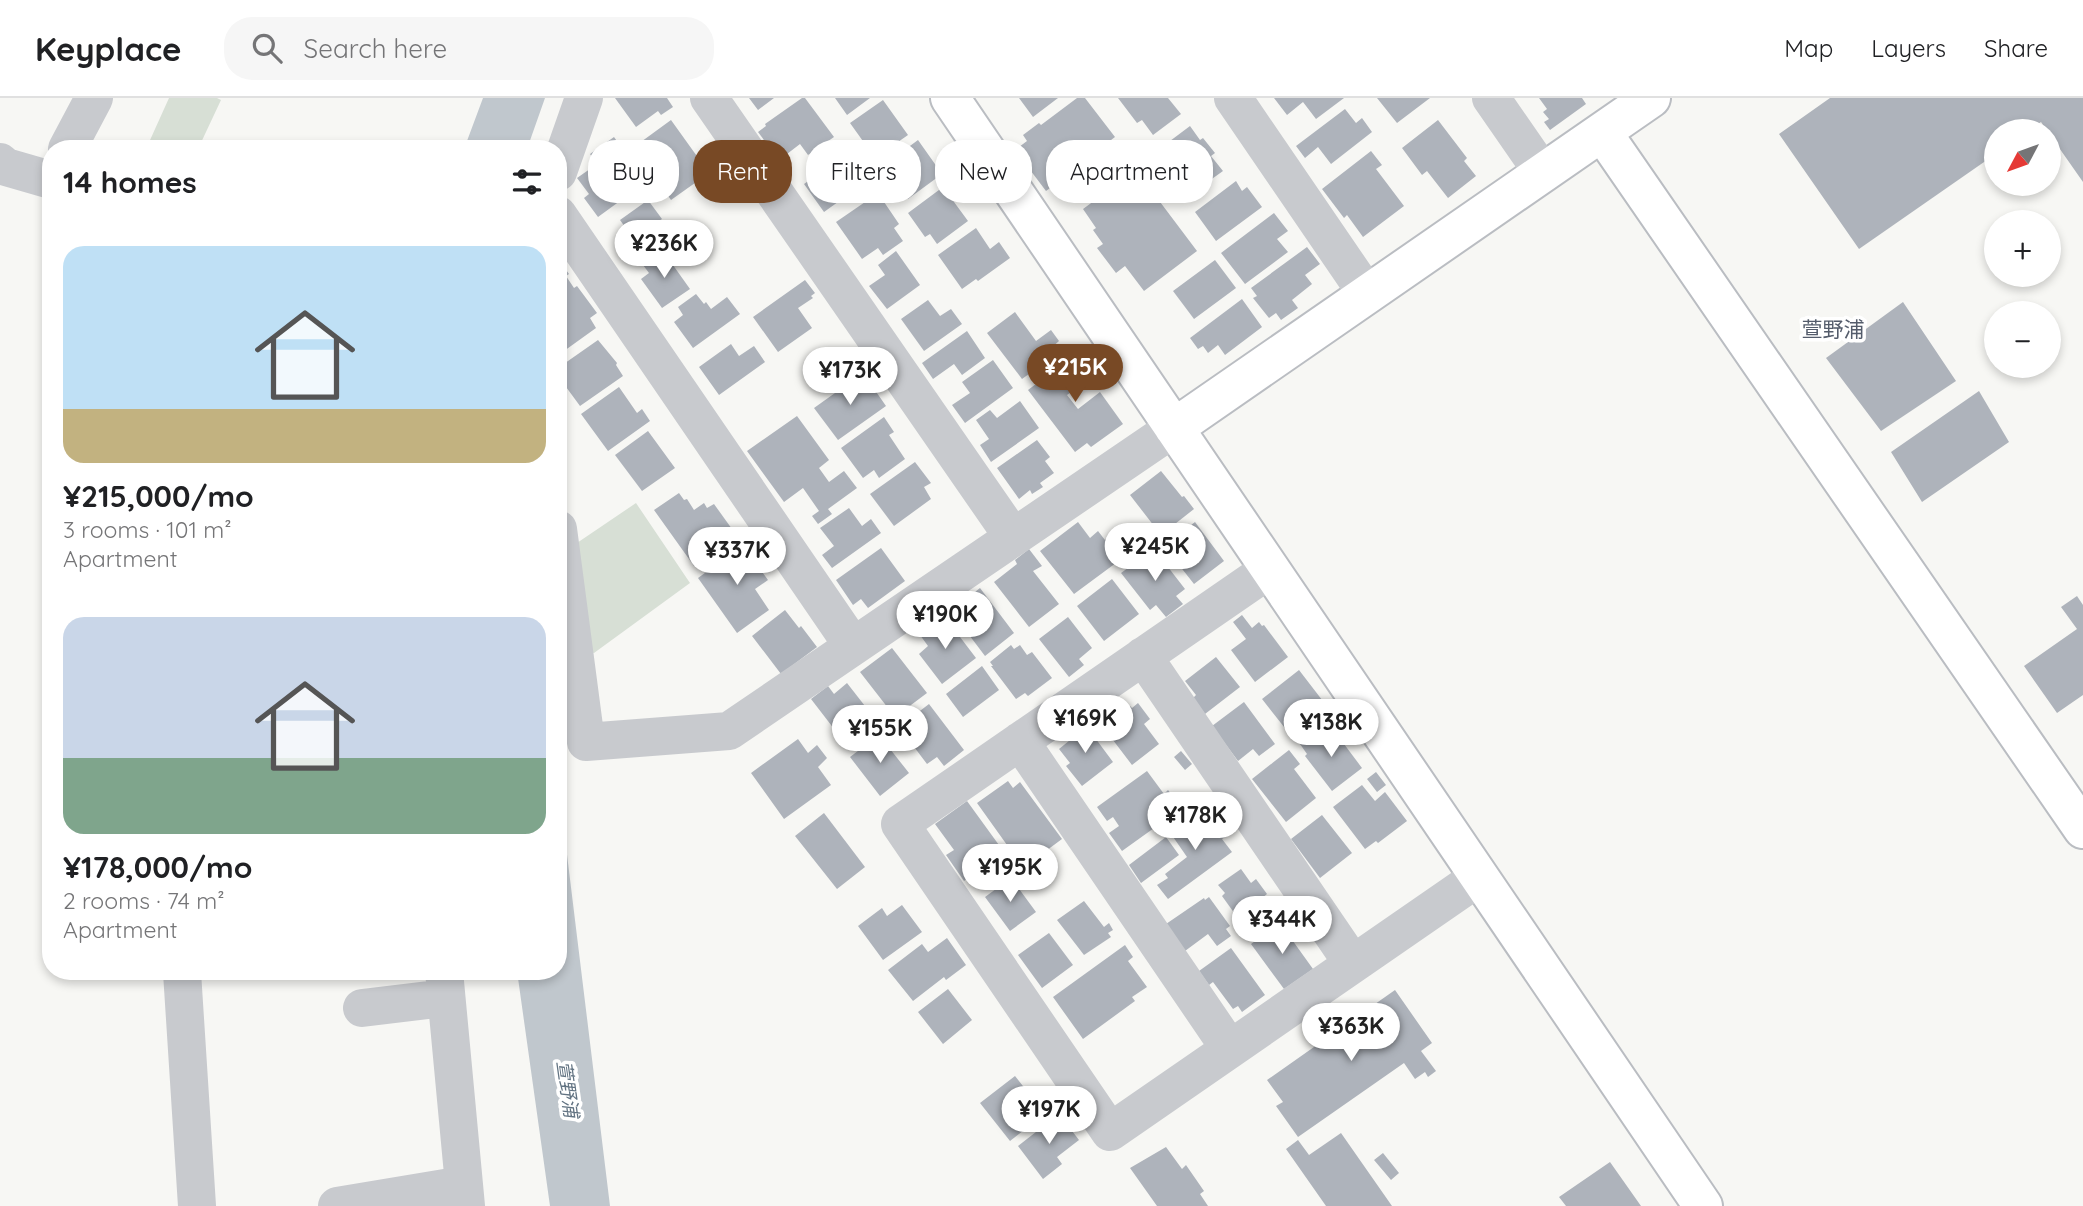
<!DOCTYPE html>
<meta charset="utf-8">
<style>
body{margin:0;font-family:Quicksand,"Noto Sans JP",sans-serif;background:#f6f6f6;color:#202124;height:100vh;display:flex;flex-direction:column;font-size:26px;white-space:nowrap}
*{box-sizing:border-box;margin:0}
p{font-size:23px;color:#757577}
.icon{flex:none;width:38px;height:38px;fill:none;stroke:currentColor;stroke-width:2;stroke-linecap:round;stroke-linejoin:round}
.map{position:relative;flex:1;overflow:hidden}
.details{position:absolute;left:42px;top:42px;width:525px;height:840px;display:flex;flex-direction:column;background:#fff;border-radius:28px;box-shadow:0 4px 10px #0003}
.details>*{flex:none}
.guide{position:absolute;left:588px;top:42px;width:665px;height:63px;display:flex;gap:14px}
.needle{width:46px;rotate:229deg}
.fabs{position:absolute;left:1984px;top:21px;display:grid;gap:14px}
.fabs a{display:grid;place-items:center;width:77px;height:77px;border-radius:50%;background:#fff;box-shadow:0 4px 10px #0003;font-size:35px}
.price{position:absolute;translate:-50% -60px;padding:0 16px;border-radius:24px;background:#fff;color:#222;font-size:23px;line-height:46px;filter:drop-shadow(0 2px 4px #0008)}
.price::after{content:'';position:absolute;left:50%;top:42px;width:21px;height:16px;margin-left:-10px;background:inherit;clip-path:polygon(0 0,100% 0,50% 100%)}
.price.selected{background:#784925;color:#fff}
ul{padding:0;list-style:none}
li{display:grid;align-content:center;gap:14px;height:371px;padding:0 21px}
li span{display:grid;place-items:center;height:217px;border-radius:21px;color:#555}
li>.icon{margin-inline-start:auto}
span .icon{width:126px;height:126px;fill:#fffc;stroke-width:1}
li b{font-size:30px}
h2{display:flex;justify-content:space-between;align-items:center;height:84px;padding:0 21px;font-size:30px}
.pill{padding:0 24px;border-radius:28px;background:#fff;box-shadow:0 4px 10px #0003;font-size:24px;line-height:63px}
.pill.selected{background:#784925;color:#fff}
header{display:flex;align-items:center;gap:42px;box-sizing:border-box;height:98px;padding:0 35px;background:#fff;border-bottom:2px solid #e0e0e0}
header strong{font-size:33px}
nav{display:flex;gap:38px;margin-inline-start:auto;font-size:24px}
.search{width:490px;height:63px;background:#f6f6f6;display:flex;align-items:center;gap:18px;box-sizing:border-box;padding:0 24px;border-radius:28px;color:#757577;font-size:26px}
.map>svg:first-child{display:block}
</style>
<header>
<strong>Keyplace</strong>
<div class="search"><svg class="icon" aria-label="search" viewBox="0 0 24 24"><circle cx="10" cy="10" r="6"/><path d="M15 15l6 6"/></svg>Search here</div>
<nav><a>Map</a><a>Layers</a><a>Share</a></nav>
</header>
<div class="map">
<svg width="2083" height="1108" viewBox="0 0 2083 1108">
<rect width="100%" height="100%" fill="#f7f7f4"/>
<path fill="#d7dfd5" d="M169,0h48l4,2 -23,49h-52z
M636,405l54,80 -96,70 -8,-2 -12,-106z"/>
<path fill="#c0c7cd" d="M483,0h62l-18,51h-63z
M558,683l52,425h-60l-33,-235h41z"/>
<path fill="#aeb3bb" d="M615,0h52l6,9 -12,8 -3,-4 -22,16z
M749,0h25l-16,12z
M802,0h3l29,39 -26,18 -8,-11 -13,10 -4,-5 -8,6 -17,-23 8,-6 -1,-2z
M835,0h35l-23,17z
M1019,0h39l-25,19z
M1077,0h8l30,39 -12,9 8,10 -23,18 -5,-7 -7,6 4,5 -17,14 -6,-9 -11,8 -31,-41 12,-9 -4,-6 16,-12 2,2z
M1118,0h50l13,16 -28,21 -11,-15 -5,3z
M1274,0h70l-28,21 -13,-17 -16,13z
M1377,0h53l-33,25z
M1539,0h43l4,6 -36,26 -6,-8 5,-3 -6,-7 4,-3z
M1830,0h253v84l-42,-60 -14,9h-30v22l-138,96 -80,-115z
M883,2l25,35 -33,23 -25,-35z
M1345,11l11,14 6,-5 10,14 -41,32 -13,-17 -13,11 -9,-12z
M671,22l38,53 -38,27 -37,-53z
M1438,22l29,38 -3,3 12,15 -28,22 -21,-27 -5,4 -20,-27z
M1190,28l10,14 3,-2 12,15 -4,3 12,15 -21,15 -2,-2 -15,10 -31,-41z
M614,39l32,45 -48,35 -14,-19 5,-4 -12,-16 20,-14 -7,-10z
M918,42l24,34 -34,25 -25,-33z
M1371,53l11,14 -6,4 28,37 -41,31 -16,-22 -3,3 -22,-29z
M836,63l8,13 14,-10 12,15 -46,33 -20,-28z
M1136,72l61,81 -53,40 -19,-25 -9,7 -19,-25 6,-4 -10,-14 3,-2 -13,-19z
M1236,83l6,10 5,-4 15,20 -46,34 -21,-29z
M943,89l25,34 -31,23 -7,-10 -5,3 -17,-24z
M880,98l19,28 -5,4 9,13 -20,14 -5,-7 -16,11 -26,-37 32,-22 2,3z
M648,102l14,19 -3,2 9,13 -39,28 -13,-18 14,-10 -10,-14z
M1274,115l14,18 -11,8 11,13 -43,32 -24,-31z
M976,130l14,21 9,-7 11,16 -32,23 -2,-2 -14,10 -24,-34z
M1307,149l13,17 -15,11 7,9 -20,16 6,8 -17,12 -5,-7 -7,5 -16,-20 4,-2 -6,-8z
M663,153l27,38 -28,19 -21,-29 8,-6 -6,-8z
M896,153l24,34 -33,24 -18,-23 16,-11 -7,-10z
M1215,162l21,28 -42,31 -21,-28z
M561,165l8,11 -3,2 8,12 3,-2 20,27 -7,5 6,10 -32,23 -6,-7v-79z
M805,182l10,13 -4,3 2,2 -15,10 14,20 -34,24 -25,-35z
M696,196l8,10 2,-2 5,7 16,-12 13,17 -47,34 -19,-26 9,-7 -5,-8z
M1242,201l20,28 -37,28 -7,-10 -10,8 -5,-7 -5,3 -8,-11z
M928,202l12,16 11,-7 11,15 -38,27 -23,-32z
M1903,204l53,79 -75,50 -55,-73z
M1015,214l21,29 15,-11 8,11 -9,8 5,6 -33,24 -35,-46z
M967,233l18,27 -23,17 -8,-11 -21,15 -11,-16z
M598,242l19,23 -1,2 7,11 -43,30 -22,-30v-8z
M731,246l8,12 15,-10 11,16 -46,33 -20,-28z
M1082,251l17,23 -32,23 11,14 22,-17 23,32 -32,23 -4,-4 -12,9 -47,-62z
M993,262l20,28 -48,35 -13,-18 18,-12 -8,-11z
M863,275l23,33 -48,34 -24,-32z
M619,289l18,26 5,-4 8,12 -42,30 -27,-37z
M1979,293l30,51 -87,60 -31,-50z
M1020,303l19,27 -48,34 -11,-17 9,-6 -13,-19 14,-10 7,8z
M797,318l32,44 -10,8 10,14 15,-11 13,17 -29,21 4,5 -14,10 -6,-8 7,-5 -16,-23 -19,14 -37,-51z
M884,319l10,15 -5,3 16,24 -26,19 -5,-8 -11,8 -22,-30z
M648,333l27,37 -33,23 -27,-36z
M1037,342l13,17 -5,4 9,12 -14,10 3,4 -11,7 -2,-4 -11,9 -22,-31z
M915,364l16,21 -7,4 7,12 -37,27 -24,-32z
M1161,373l21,26 2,-1 10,13 -33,26 -31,-40z
M679,395l5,7 3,-1 7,11 10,-7 3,5 7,-4 23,32 -43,30 -40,-56z
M849,410l13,18 9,-7 10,14 -49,35 -10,-13 12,-9 -14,-18z
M1078,424l12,16 8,-7 7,9 3,-3 16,20 -50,37 -34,-43z
M1195,424l29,39 -30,23 -30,-38z
M746,445l17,24 -3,2 8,11 -13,9 14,21 -32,23 -39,-55z
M881,450l24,33 -37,27 -7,-9 -8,6 -17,-25z
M1029,451l13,17 -9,5 26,33 -30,23 -35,-45 23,-18 -2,-4z
M1154,451l31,40 -9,7 7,8 -17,13 -10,-12 -6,5 -29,-37z
M1112,481l27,35 -35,27 -27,-35z
M980,490l34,45 -29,23 -34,-45z
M2077,498l6,9v90l-26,18 -33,-47 53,-37 -16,-22z
M785,512l14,18 2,-2 16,21 -36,27 -29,-38z
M1242,517l10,13 7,-6 3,4 2,-1 24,32 -33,25 -24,-32 15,-11 -13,-17z
M944,518l32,42 -34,26 -23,-30 9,-8 -8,-11z
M1068,519l24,31 -13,11 5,6 -15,12 -30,-38z
M1011,547l3,4 6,-4 7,10 5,-3 20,26 -24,18 -3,-3 -9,6 -25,-33h2l-3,-4z
M892,550l35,45 -32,24 -35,-45z
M1216,559l24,30 -35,27 -12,-16 3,-3 -11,-14z
M982,568l17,24 -36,27 -17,-23z
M1299,572l30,39 -37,28 -30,-38z
M847,585l32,41 -31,23 -37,-48 17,-13 6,8z
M1244,604l31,42 -16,12 -6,-7 -15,12 -26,-35z
M1138,605l12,16 -6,5 15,20 -27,21 -29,-38 27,-21 2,2z
M929,606l35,46 -20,16 -7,-9 -10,7 -28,-37z
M1084,625l29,39 -31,24 -16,-20 4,-3 -11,-14 16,-13 -3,-4z
M1319,632l7,9 9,-7 27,36 -30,23 -27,-35 2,-2 -7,-10z
M879,637l30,38 -29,23 -30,-39z
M798,641l10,14 9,-8 10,13 -9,9 13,18 -47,34 -33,-46z
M1289,652l11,14 -6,5 22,29 -30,24 -34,-43z
M1181,653l11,13 -7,6 -11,-13z
M1147,673l17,23 4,-4 14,18 -60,43 -13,-18 10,-7 -6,-9 -6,4 -10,-14z
M1376,674l10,13 -9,7 -10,-13z
M1008,683l5,7 7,-6 42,57 -27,20 -11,-15 -12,8 -35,-49z
M1362,687l13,16 10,-9 22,29 -29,22 -2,-2 -11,8 -32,-42z
M967,703l37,51 -40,29 -18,-26 8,-5 -19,-26z
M1200,711l14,19 7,-5 8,12 -7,4 10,13 -64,47 -11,-14 11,-7 -3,-4 22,-17 -18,-26z
M824,715l41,54 -28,22 -42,-53z
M1322,717l30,38 -32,25 -29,-39z
M1166,739l13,18 -38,28 -12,-18z
M1241,771l10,14 5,-4 11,15 -5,4 9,11 -26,19 -23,-32 3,-3 -7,-8z
M1011,780l25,34 -26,19 -25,-34z
M1209,799l21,29 -4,3 5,7 -14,10 -9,-12 -23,17 -19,-27 38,-26 1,2z
M1084,803l20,26 5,-4 4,7 -5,3 3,4 -27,18 -27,-35z
M902,807l20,27 -39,28 -25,-34 24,-18 5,8z
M1280,825l33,46 -29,20 -33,-45z
M1049,835l24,32 -31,23 -24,-33z
M947,840l19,27 -20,15 -2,-3 -31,24 -25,-31 34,-26 6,8z
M1125,847l8,12 -5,4 19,26 -15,10 3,4 -52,38 -30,-42z
M1231,850l34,47 -23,17 -4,-6 -5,3 -20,-27 -4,3 -10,-14z
M948,891l24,31 -29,24 -25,-32z
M1395,892l37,53 -11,8 15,20 -8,6 -3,-5 -10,7 -11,-16 -106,74 -22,-31 7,-4 -16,-22z
M1015,978l30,38 -35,27 -30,-38z
M1059,1016l20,26 -22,17 5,7 -19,15 -25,-33z
M1341,1035l51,73h-66l-40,-57 12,-9 11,15z
M1166,1049l16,22 4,-4 18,26 -4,3 8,12h-51l-27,-38z
M1383,1055l16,20 -8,7 -17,-20z
M1610,1064l31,44h-75l-7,-9z"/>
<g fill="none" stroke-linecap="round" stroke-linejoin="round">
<g stroke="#babdc2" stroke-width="42">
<path id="secondary" d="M950,0l753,1108
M1602,34l481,697
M1174,330l477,-330"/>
</g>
<path stroke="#c8cace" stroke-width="38" d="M709,0l304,439
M1233,0l134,196
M1491,0l52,75
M67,51l27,-51
M0,64l6,5 45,13
M558,74l26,-74
M558,117l295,431
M558,431l28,213 143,-11 445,-303
M1270,471l-370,255 210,308 369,-255
M1143,558l210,308
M1020,643l210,308
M444,873l22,235
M182,874l15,234
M362,910l83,-10
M337,1108l126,-21"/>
<use href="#secondary" stroke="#fff" stroke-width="38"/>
</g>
<g text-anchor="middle" stroke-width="7" stroke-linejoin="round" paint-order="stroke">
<g font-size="19" font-style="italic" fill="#627382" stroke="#fff">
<text transform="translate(568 991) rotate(82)" y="7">萱野浦</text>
</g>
<g font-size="21" fill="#545c6b" stroke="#fff">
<text x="1833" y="239">萱野浦</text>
</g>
</g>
</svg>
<div class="fabs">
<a><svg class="needle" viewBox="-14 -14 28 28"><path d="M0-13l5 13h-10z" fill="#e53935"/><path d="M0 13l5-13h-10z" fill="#757577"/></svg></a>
<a>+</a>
<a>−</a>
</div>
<b class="price" style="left:664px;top:182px">¥236K</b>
<b class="price selected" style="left:1075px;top:306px">¥215K</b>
<b class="price" style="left:850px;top:309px">¥173K</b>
<b class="price" style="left:1155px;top:485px">¥245K</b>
<b class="price" style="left:737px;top:489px">¥337K</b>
<b class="price" style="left:945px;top:553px">¥190K</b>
<b class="price" style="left:1085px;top:657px">¥169K</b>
<b class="price" style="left:1331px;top:661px">¥138K</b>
<b class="price" style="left:880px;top:667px">¥155K</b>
<b class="price" style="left:1195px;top:754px">¥178K</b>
<b class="price" style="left:1010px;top:806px">¥195K</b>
<b class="price" style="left:1282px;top:858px">¥344K</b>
<b class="price" style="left:1351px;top:965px">¥363K</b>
<b class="price" style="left:1049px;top:1048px">¥197K</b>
<div class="guide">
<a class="pill">Buy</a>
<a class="pill selected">Rent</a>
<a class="pill">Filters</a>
<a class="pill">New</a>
<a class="pill">Apartment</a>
</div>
<section class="details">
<h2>14 homes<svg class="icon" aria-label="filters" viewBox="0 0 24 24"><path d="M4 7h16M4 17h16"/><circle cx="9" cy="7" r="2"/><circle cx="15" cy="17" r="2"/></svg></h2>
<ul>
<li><span style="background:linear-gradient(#bfe0f5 75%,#c2b280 0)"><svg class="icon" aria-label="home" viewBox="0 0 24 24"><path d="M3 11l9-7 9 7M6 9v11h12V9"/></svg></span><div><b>¥215,000/mo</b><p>3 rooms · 101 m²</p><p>Apartment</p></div></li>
<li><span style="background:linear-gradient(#c9d6e8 65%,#7fa58c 0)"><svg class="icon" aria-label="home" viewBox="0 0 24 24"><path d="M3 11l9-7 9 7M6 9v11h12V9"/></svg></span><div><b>¥178,000/mo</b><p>2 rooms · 74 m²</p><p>Apartment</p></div></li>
</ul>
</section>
</div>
